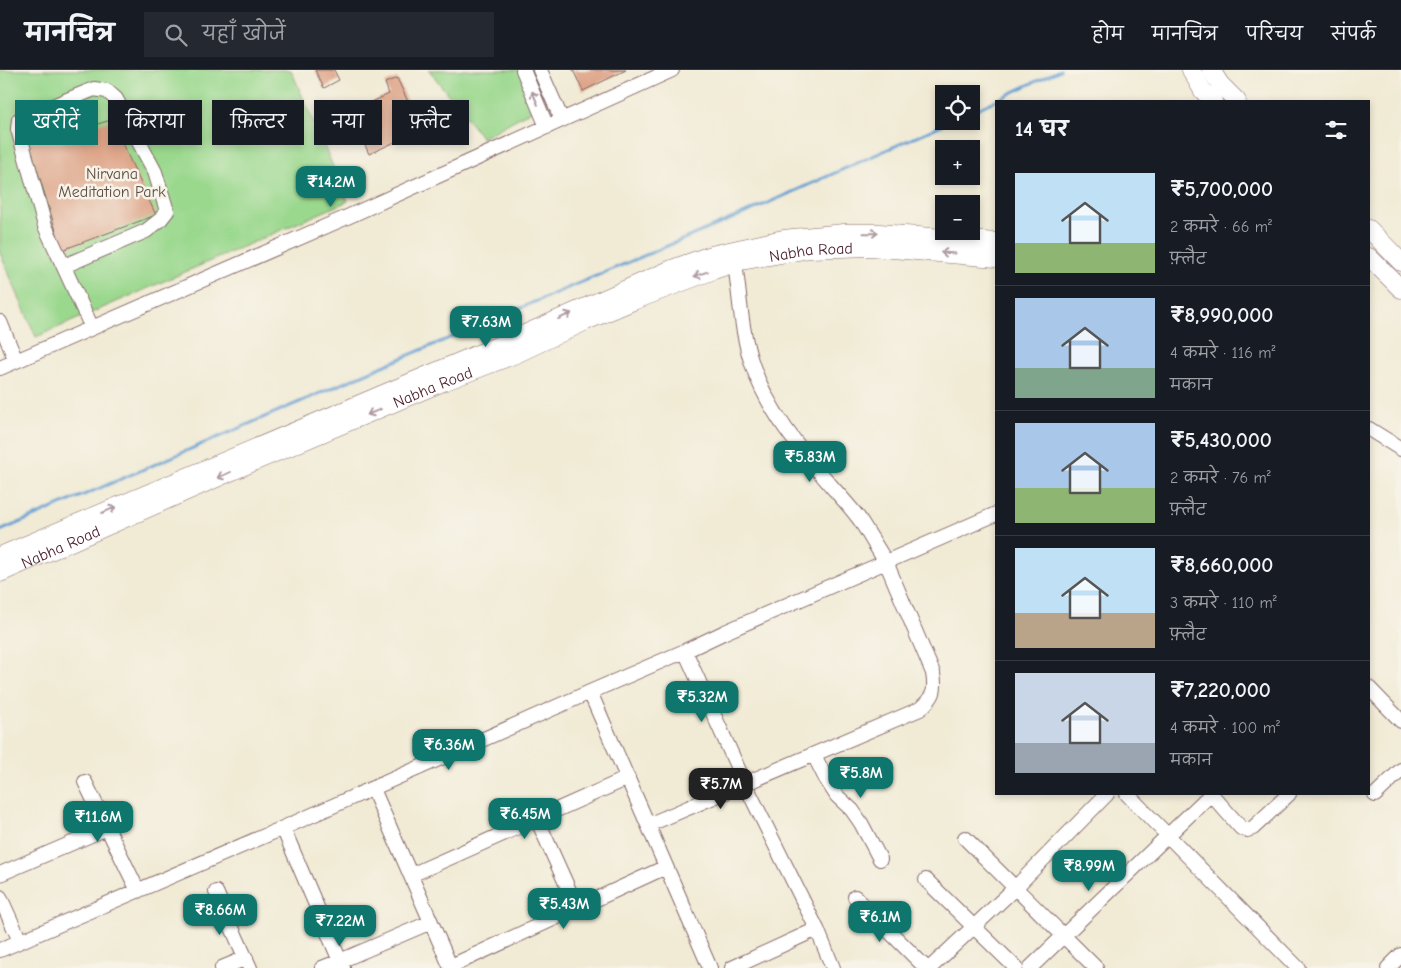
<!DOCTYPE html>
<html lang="hi">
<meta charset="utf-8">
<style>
body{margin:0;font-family:"Comic Neue","Playpen Sans Deva",sans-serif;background:#242831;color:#f1f3f6;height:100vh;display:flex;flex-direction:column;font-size:19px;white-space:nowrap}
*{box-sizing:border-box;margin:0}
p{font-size:16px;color:#9ea1a6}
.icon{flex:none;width:28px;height:28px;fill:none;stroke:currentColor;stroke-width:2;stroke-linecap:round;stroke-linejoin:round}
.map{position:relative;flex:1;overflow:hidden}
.drawer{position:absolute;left:995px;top:30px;width:375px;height:695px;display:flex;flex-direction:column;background:#171b24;border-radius:0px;box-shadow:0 2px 8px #0003}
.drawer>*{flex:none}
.hud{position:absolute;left:15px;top:30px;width:475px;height:45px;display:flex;gap:10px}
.fabs{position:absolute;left:935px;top:15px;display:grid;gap:10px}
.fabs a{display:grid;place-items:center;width:45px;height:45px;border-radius:0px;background:#171b24;box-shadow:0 2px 8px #0003;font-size:25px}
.price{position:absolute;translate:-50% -42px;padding:0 11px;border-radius:10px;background:#0f766e;color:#fff;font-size:16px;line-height:32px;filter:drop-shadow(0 1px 2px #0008)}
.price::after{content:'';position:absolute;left:50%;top:30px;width:15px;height:11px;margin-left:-8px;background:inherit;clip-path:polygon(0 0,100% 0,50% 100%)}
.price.current{background:#222;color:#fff}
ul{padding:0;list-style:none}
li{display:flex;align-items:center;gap:15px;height:125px;padding:0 20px}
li+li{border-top:1px solid #363941}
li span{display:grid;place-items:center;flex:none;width:140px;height:100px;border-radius:0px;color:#555}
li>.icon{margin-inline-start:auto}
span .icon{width:60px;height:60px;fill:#fffc;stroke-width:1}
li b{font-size:21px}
h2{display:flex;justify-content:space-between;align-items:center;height:60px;padding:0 20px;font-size:21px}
.pill{padding:0 18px;border-radius:0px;background:#171b24;box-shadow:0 2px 8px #0003;font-size:18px;line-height:45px}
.pill.current{background:#0f766e;color:#fff}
header{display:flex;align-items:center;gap:30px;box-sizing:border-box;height:70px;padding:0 25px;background:#171b24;border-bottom:1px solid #363941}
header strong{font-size:24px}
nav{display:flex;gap:28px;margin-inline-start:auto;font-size:18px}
.search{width:350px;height:45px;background:#242831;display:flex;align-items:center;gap:12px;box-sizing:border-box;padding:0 18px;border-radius:0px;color:#9ea1a6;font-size:19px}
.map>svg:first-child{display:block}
</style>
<header>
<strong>मानचित्र</strong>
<div class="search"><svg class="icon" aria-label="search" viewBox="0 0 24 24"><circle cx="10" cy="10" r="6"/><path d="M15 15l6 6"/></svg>यहाँ खोजें</div>
<nav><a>होम</a><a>मानचित्र</a><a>परिचय</a><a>संपर्क</a></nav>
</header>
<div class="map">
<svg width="1401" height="898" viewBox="0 0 1401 898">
<rect width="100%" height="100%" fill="#f7f3e8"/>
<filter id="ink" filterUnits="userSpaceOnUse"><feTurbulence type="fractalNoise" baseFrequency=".02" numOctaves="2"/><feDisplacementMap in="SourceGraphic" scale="10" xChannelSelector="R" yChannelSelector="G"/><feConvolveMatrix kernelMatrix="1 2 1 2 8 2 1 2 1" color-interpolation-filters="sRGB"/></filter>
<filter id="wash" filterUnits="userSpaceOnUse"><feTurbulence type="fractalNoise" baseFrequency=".0096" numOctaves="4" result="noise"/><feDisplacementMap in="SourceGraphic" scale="20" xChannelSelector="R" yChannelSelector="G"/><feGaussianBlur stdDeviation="1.12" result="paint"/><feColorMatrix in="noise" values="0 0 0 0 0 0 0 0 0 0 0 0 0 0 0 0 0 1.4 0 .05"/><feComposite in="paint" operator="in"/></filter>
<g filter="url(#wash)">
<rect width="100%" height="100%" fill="#f1ebd5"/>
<path fill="#9ad88d" stroke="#727c5c" d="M0,0h291l57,131 -312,136 -36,-84z
M429,0h91l16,38 -54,30z"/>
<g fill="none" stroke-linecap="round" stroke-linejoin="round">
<path stroke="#629fd3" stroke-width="3" d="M971,42l89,-42
M0,461l388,-167 362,-153 201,-90"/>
</g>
<g id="blocks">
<path fill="#dda285" d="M315,0h19l5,10 -15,8z
M573,0h53l-43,21z
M397,8l24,52 -52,24 -19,-42 39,-18 -4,-11z
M111,50l45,95 -94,35 -34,-110 46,-9z"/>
</g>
</g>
<g filter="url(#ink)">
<use href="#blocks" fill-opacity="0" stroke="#846666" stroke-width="1"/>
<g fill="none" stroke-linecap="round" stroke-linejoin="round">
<g stroke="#846666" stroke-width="16">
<path id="minor" d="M523,0l24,57
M540,0l22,50
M64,196l82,-35 14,-11 7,-9 -12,-39 -39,-73 -9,-8 -13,-2 -75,31 -1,9 27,97 47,102
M0,252l16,39
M0,298l345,-150 327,-148
M1369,359l32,20
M685,581l60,133 72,145 16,39
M1369,618l32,33
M590,622l58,133 272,-116c14,-13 16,-17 13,-36l-47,-111c-9,-14 -17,-28 -26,-42 -8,-11 -18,-22 -27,-32 -32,-38 -65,-76 -81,-124 -11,-32 -12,-67 -17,-101
M814,685l12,24 11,17 15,14 9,13 19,36
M85,712l53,109
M1127,724l171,174
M1211,724l30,34 6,2 6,-2 36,-34
M1375,725l26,-25
M537,749l40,89
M648,755l62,143
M283,758l57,133 91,-39 -58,-133
M965,768l131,130
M0,804l107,-46
M411,805l217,-97
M926,810l90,88
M216,822l34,76
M0,827l20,44
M855,827l71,71
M431,852l20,46
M0,880l283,-122 307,-136 95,-41 40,-19 271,-118
M451,896l215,-99
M222,898l24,-10
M322,898l18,-7 3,7
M732,898l85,-39
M930,898l85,-80 92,-94
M1030,898l181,-174
M1388,898l13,-13"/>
</g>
<g stroke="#846666" stroke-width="19">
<g id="major">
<path d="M1191,0l12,21 10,10"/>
<path d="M1211,0l9,14 17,17"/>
<path d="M1369,159l32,33"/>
<path d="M1369,187l32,32"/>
<path d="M0,486l518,-219 154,-68 39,-14 72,-16 61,-6h35l117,9"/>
<path id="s1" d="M0,503l244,-107 199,-84 73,-28 70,-33 47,-20 81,-31 27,-9 69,-12 60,-2 126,11"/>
</g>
</g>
<use href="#minor" stroke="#fff" stroke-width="14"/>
<use href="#major" stroke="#fff" stroke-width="18"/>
</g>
<defs><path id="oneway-shaft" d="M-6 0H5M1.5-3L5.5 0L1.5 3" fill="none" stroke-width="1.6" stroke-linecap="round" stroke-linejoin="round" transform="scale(1.25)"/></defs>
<g stroke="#ae9aa0">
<use href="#oneway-shaft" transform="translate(535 28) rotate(-113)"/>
<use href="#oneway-shaft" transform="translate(871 163) rotate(-1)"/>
<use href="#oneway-shaft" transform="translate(948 183) rotate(-176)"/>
<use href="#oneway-shaft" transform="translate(701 204) rotate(160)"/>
<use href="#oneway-shaft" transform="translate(565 246) rotate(-24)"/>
<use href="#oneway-shaft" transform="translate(374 342) rotate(157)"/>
<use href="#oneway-shaft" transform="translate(224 405) rotate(156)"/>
<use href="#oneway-shaft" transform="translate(109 440) rotate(-23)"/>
</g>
</g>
<g text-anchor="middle" stroke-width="5" stroke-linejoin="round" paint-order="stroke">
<g font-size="16" fill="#5e4d44" stroke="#f7f3e8">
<text x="112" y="109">Nirvana<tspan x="112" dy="18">Meditation Park</tspan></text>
</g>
<g font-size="16" fill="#4a1f2b" stroke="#f7f3e8">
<text dy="6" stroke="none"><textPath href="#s1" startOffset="875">Nabha Road</textPath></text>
<text dy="6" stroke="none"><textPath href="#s1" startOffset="471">Nabha Road</textPath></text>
<text dy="6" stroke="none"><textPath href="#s1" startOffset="66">Nabha Road</textPath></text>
</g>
</g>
</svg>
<div class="fabs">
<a><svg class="icon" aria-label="locate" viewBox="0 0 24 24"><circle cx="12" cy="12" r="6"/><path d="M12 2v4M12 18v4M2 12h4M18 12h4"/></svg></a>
<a>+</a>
<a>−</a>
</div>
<b class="price" style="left:331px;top:138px">₹14.2M</b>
<b class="price" style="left:486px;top:278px">₹7.63M</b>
<b class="price" style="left:810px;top:413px">₹5.83M</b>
<b class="price" style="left:702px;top:653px">₹5.32M</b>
<b class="price" style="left:449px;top:701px">₹6.36M</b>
<b class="price" style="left:861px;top:729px">₹5.8M</b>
<b class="price current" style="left:721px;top:740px">₹5.7M</b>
<b class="price" style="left:525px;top:770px">₹6.45M</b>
<b class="price" style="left:98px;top:773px">₹11.6M</b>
<b class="price" style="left:1089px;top:822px">₹8.99M</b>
<b class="price" style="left:564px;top:860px">₹5.43M</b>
<b class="price" style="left:220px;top:866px">₹8.66M</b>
<b class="price" style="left:880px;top:873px">₹6.1M</b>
<b class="price" style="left:340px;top:877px">₹7.22M</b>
<div class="hud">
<a class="pill current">खरीदें</a>
<a class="pill">किराया</a>
<a class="pill">फ़िल्टर</a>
<a class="pill">नया</a>
<a class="pill">फ़्लैट</a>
</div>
<section class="drawer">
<h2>14 घर<svg class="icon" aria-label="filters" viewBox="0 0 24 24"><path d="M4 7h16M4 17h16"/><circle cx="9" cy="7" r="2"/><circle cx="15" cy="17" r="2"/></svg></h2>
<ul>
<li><span style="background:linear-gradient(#bfe0f5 70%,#8fb573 0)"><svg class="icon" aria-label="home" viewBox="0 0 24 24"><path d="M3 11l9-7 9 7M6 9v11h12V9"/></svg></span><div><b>₹5,700,000</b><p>2 कमरे · 66 m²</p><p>फ़्लैट</p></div></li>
<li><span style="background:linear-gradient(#a9c7e8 70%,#7fa58c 0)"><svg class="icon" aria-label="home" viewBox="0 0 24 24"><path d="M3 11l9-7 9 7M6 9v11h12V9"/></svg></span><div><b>₹8,990,000</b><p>4 कमरे · 116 m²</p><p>मकान</p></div></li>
<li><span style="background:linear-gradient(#a9c7e8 65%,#8fb573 0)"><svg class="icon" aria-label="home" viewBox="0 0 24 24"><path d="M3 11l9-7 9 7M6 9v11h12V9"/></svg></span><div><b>₹5,430,000</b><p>2 कमरे · 76 m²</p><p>फ़्लैट</p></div></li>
<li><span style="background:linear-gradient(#bfe0f5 65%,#b9a48a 0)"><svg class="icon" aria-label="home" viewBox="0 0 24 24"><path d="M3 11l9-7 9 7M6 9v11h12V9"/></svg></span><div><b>₹8,660,000</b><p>3 कमरे · 110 m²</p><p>फ़्लैट</p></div></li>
<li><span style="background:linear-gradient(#c9d6e8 70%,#9aa5b1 0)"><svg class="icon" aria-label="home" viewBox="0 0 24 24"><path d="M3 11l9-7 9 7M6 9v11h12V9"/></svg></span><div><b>₹7,220,000</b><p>4 कमरे · 100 m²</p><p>मकान</p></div></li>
</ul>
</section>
</div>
